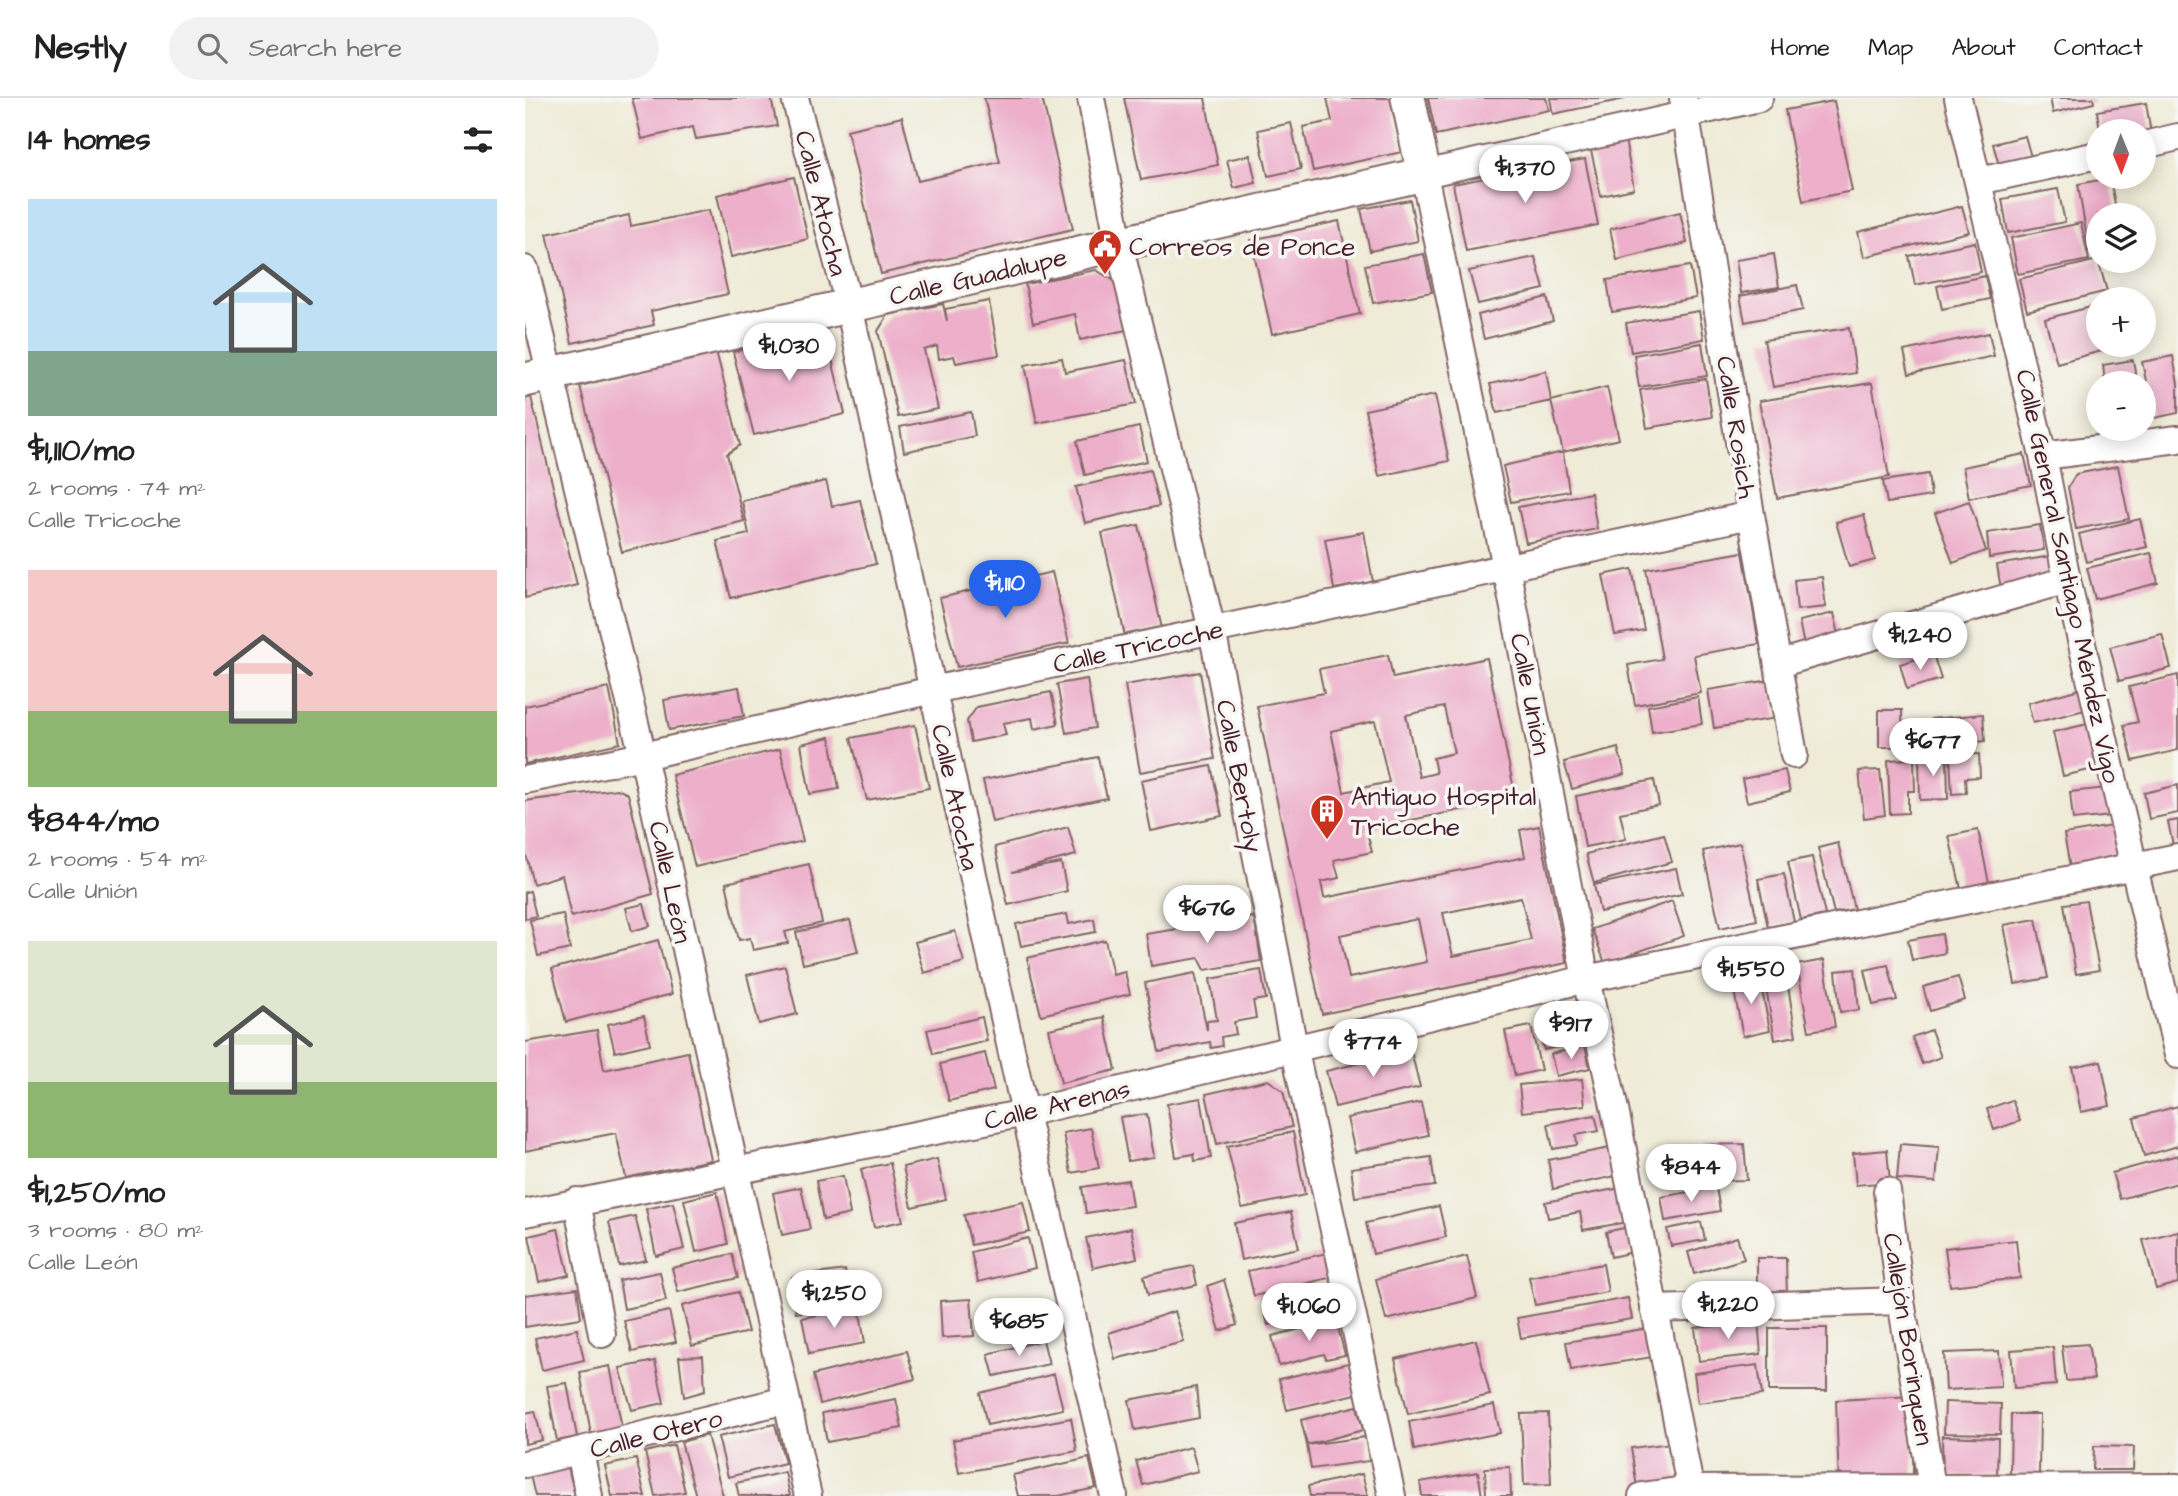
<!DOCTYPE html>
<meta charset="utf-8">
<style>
body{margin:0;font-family:"Architects Daughter",sans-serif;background:#f2f2f2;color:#222;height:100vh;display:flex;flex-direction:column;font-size:26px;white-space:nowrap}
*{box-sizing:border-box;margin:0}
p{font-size:23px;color:#767676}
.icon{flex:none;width:38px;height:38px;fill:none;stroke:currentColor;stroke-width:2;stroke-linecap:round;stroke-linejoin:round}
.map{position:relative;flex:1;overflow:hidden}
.side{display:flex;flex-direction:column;background:#fff;width:525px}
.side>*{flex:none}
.needle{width:46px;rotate:179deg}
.buttons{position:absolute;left:1561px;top:21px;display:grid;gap:14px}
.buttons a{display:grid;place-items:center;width:70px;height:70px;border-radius:50%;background:#fff;box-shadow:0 4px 18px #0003;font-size:35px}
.price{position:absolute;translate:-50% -60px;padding:0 16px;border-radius:24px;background:#fff;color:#222;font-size:23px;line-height:46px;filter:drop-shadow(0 2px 4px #0008)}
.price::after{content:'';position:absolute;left:50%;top:42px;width:21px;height:16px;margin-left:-10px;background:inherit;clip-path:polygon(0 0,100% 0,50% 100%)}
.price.on{background:#2563eb;color:#fff}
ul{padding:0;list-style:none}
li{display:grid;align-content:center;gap:14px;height:371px;padding:0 28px}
li span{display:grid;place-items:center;height:217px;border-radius:0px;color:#555}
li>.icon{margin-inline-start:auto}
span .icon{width:126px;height:126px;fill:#fffc;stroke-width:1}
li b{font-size:30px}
h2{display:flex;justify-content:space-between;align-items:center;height:84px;padding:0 28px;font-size:30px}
header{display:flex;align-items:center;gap:42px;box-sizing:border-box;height:98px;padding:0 35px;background:#fff;border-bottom:2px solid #e0e0e0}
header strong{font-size:33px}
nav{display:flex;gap:38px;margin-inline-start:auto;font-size:24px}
.search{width:490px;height:63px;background:#f2f2f2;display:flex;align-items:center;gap:18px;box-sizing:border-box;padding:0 24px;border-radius:38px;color:#767676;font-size:26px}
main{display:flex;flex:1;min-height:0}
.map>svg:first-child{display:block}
</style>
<header>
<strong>Nestly</strong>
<div class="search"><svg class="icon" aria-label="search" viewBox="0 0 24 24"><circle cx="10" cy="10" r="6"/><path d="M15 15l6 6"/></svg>Search here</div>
<nav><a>Home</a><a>Map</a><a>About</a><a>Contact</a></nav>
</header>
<main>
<section class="side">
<h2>14 homes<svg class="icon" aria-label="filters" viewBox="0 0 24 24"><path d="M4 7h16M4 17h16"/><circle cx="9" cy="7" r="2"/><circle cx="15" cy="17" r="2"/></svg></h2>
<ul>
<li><span style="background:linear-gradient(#bfe0f5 70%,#7fa58c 0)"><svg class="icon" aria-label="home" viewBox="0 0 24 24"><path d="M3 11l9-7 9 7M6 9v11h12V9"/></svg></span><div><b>$1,110/mo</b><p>2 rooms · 74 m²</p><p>Calle Tricoche</p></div></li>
<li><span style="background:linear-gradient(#f6c9c9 65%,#8fb573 0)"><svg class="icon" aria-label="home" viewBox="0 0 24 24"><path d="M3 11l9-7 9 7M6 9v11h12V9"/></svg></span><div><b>$844/mo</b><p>2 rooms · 54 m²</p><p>Calle Unión</p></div></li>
<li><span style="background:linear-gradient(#dfe7d0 65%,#8fb573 0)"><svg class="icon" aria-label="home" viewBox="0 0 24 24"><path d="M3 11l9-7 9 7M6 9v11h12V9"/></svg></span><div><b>$1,250/mo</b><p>3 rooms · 80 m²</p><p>Calle León</p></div></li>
</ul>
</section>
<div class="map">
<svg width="1653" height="1398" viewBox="0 0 1653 1398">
<rect width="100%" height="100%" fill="#f6f6f2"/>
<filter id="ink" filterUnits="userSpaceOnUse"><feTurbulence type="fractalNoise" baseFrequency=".0143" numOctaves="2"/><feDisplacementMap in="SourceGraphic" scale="14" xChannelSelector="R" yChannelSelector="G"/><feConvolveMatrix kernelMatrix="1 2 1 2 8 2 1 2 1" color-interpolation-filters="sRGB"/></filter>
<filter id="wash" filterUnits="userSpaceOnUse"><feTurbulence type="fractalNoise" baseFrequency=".00686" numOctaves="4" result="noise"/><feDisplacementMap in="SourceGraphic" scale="28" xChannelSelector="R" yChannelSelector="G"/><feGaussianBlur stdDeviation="1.57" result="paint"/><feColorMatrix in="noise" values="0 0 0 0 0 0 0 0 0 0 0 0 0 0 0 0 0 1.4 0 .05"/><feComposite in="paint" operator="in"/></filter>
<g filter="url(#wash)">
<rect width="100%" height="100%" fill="#efebd7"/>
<g id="blocks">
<path fill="#edafca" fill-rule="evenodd" d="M107,0h139l6,28 -81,13 -3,-12 -51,12z
M459,0h58l31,131 -192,45 -34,-144 55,-13 16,64 82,-19z
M599,0h81l13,67 -77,15z
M802,0h63l12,54 -89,19 -10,-44 29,-6z
M903,0h118l3,12 -113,25z
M1025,0h75v1l-72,15z
M1525,0h43l1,5 -41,10z
M1309,3l18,90 -49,10 -18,-91z
M1621,5l5,31 -7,1v-4h-44l-3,-20z
M766,25l10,46 -33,7 -10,-46z
M1099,36l10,55 -33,7 -12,-55z
M1500,38l6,21 -32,8 -6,-21z
M725,57l6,28 -22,5 -7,-28z
M1060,61l13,66 -132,26 -13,-67z
M269,79l14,62 -77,18 -14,-62z
M1585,80l7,37h-19v35l-9,1 -11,-67z
M1533,91l7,33 -57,11 -6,-34z
M885,102l8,41 -48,10 -9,-42z
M1437,108l7,26 -105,25 -6,-25z
M184,112l19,84 -77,17 3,14 -82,18 -25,-109 82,-19 2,11z
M1155,114l7,31 -70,17 -7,-31z
M814,123l21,93 -88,20 -21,-94z
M1556,125l8,37 -71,14 -7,-36z
M1450,144l6,30 -66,13 -6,-29z
M899,156l8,38 -59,11 -8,-38z
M1249,156l5,33 -38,6 -5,-33z
M1010,159l9,32 -66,15 -9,-33z
M1573,162l9,31 -80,20 -8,-32z
M1165,168l6,32 -84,14 -5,-32z
M571,172l20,12 10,48 -46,10 -5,-26 -42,9 -8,-39z
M1460,178l5,23 -48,10 -5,-23z
M1272,187l6,25 -58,12 -5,-26z
M1022,199l6,24 -69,18 -6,-24z
M464,203l10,54 -43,8 -2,-7 -15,3 -2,-13 -13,4 14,59 -40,8 -20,-86 10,-16 55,-11 4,17 -2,-12z
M1573,207v40h17l1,2 -59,16 -12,-44z
M1174,213l5,28 -73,13 -5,-29z
M1324,230l7,45 -83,14 -9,-47z
M300,232l20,84 -91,21 -21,-83z
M1464,235l5,23 -85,18 -5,-23z
M1177,245l5,33 -68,11 -5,-32z
M191,253l24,94 -13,9 17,67 -122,31 -42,-166z
M1648,258l5,28v29l-24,5 -12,-56z
M537,260l3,14 61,-12 10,44 -99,19 -12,-58z
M1608,262l4,23h-32l-2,-18z
M1021,273l5,30 -54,12 -7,-29z
M1181,281l6,38 -65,11 -7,-38z
M1347,285l17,94 -112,21 -18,-97z
M1082,289l12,52 -56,13 6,39 -58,11 -8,-36 60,-14 -12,-51z
M910,297l14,66 -70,15 -14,-66z
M6,299l46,188 -52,13v-199z
M446,314l4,24 -71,16 -4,-25z
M614,329l8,34 -62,14 -8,-34z
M1499,356l7,31 -62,13 -6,-31z
M1593,368l11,53 -53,10 -8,-42 8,-13z
M625,372l9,36 -74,17 -9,-36z
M1403,376l3,22 -44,7 -4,-22z
M301,383l6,25 28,-6 16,64 -145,34 -14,-57 32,-7 -7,-33z
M1066,395l6,36 -71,14 -8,-36z
M1444,403l17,50 -33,12 -18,-50z
M1339,417l11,45 -26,7 -13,-45z
M1615,421l7,28 -61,15 -7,-28z
M614,427l23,104 -37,7 -23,-103z
M1515,427l4,25 -55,8 -2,-25z
M839,434l9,50 -39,7 -9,-50z
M1218,454l16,92 -65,11 7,38 -66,12 -7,-40 34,-6 -16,-90z
M1626,455l7,30 -63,16 -8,-31z
M1526,458l4,23 -54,10 -4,-24z
M1107,471l12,61 -29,5 -12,-60z
M527,474l17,71 -112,24 -17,-69z
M1297,479l4,30 -29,3 -3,-30z
M1309,515l6,26 -36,7 -5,-25z
M1637,536l9,34 -52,13 -9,-34z
M1408,556l8,25 -34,10 -7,-25z
M863,557l5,23 94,-20 29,141 -150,30 6,23 -38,8 5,18 -18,4 3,16 201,-41 -5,-27 19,-4 28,137 -245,51 -65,-308 67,-13 -5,-24zM919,609l10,46 -21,5 3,15 -17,4 -13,-62zM850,623l14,61 -45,10 -13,-61zM996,799l10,43 -78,16 -10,-43zM893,821l9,43 -78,16 -9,-43z
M675,574l15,87 -75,13 -15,-87z
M1653,577v75l-45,11 -9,-36 14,-3 -9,-35z
M562,581l8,49 -29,5 -9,-49z
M1246,582l6,38 -63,10 -6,-38z
M214,589l5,29 -75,14 -5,-30z
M84,590l11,55 -95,21v-58z
M1555,591l5,21 -52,13 -5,-20z
M526,594l7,32 -24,5 -2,-11 -29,5 3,12 -35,7 -4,-21 10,-14z
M1173,599l4,27 -50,8 -4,-26z
M1354,612h23l1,37h-24z
M1458,616l2,27 -52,5 -2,-27z
M1563,626l10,44 -35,8 -10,-44z
M390,627l14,63 -62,12 -16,-62z
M305,639l9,52 -29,5 -9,-50z
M1093,650l7,26 -53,15 -8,-27z
M255,651l23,92 -108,26 -23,-92z
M1454,656l1,23 -15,1 1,15 -14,1 -2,-38z
M573,659l9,41 -115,24 -9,-42z
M1422,659l1,42 -28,1 -1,-42z
M1389,661l1,32h-7v22l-18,1 -2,-54z
M686,668l11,50 -71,15 -10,-51z
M1260,672l5,22 -43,10 -5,-23z
M1355,672l5,45 -21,3 -5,-47z
M1129,682l5,25 -39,8 6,26 -41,8 -9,-51z
M1653,687v28l-29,6 -5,-26z
M1582,690l4,28 -38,4 -3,-28z
M92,691l11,5 25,100 -82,23 -9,-42 -29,9 -8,-34v-49z
M1653,722v24l-5,1 -5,-23z
M1593,727l6,39 -53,9 -7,-39z
M543,729l8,28 -64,17 49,-9 6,28 -59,14 -13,-58z
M1453,732l11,53 -28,6 -12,-53z
M1139,736l8,28 -78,21 -8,-29z
M1215,745l17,77 -37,8 -17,-77z
M1313,745l16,66 -20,4 -16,-65z
M1287,759l13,58 -24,5 -13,-58z
M284,766l13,59 -37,9 3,11 -35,7 -3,-12 -11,2 -13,-57z
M1151,770l6,26 -82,18 -6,-27z
M1259,776l10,48 -26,5 -10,-48z
M5,793l6,25 -11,3v-27z
M1147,803l12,35 -79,27 -13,-34z
M1561,803l13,69 -23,4 -12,-70z
M119,806l6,22 -18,5 -6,-23z
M38,816l7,35 -32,7 -8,-36z
M542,816l2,10 25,-5 2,13 -75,14 -5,-22z
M729,819l7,44 -56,9 -6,-12 -48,8 -5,-32z
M1511,821l12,59 -33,6 -11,-59z
M325,822l8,32 -55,12 -7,-32z
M430,833l9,31 -40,11 -9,-31z
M1417,836l3,19 -33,7 -4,-20z
M133,842l14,54 -106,28 -14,-53z
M580,842l8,35 12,-3 5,22 -89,21 -14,-57z
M1299,862l11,67 -26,4 -12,-66z
M1363,867l9,35 -24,5 -8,-35z
M260,868l12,48 -38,10 -12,-49z
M1260,869l11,69 -21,4 -12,-69z
M1330,871l4,41 -19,2 -4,-41z
M736,872l5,29 -13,2 3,17 -22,4 2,12 -15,3 1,9 -11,2 -1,-6 -51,10 -14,-69 50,-10 12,57v-9l10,-1 -7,-41z
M1234,878l11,54 -27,6 -11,-55z
M1433,879l7,23 -35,11 -7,-24z
M1055,916l7,25 -43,11 -7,-25z
M119,918l6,28 -35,8 -7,-28z
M457,919l5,24 -54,13 -6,-24z
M579,919l12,53 -55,13 -12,-54z
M1006,928l10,44 -26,6 -10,-45z
M72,932l7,40 84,-18 23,108 -85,18 -10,-45 -91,18v-109z
M1406,932l10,27 -19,7 -10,-27z
M1060,948l5,22 -34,8 -5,-22z
M886,953l9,36 -85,20 -9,-36z
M460,955l9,37 -45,11 -9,-37z
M1576,963l9,45 -29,6 -9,-45z
M1057,981l3,26 -63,7 -3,-27z
M743,982l15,11 9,36 -75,17 -11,-50z
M676,1000l10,60 -16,3 -1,-7 -18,3 -9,-53z
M1487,1002l8,21 -26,9 -7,-21z
M896,1004l7,33 -73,17 -8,-34z
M1653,1008v40l-34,10 -10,-38z
M622,1016l7,43 -26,4 -8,-44z
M1070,1017l4,16 -23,4 1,10 -24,4 -5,-25z
M566,1030l8,40 -28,5 -8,-40z
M768,1034l12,63 -63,13 -15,-62z
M1219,1046l3,36 -42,1 -4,-36z
M1375,1046l39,3 -3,35 -39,-3z
M1085,1050l6,28 -63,13 -5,-29z
M1362,1052l3,32 -34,3 -3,-32z
M1653,1057v28l-58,16 -8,-26z
M906,1059l4,29 -80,11 -4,-29z
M412,1061l9,40 -34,8 -9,-40z
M365,1065l13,58 -29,6 -13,-58z
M318,1078l7,38 -27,6 -7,-39z
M603,1082l4,26 -46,7 -4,-26z
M276,1089l9,42 -28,6 -9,-42z
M1191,1089l4,24 -55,10 -4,-24z
M1096,1090l6,34 -44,8 -3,-18 -32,6 -3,-16z
M192,1094l11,52 -32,8 -12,-52z
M498,1104l7,30 -59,13 -7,-30z
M148,1105l11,46 -28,7 -10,-47z
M914,1108l7,31 -73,17 -7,-31z
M766,1114l8,36 -58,12 -7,-37z
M110,1118l11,44 -27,6 -10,-44z
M1176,1124l4,18 -34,6 -4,-17z
M1103,1129l5,25 -22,5 -5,-25z
M606,1130l6,30 -44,10 -7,-30z
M33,1131l11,46 -30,7 -10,-46z
M1653,1133v52l-22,6 -13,-49z
M1212,1139l7,22 -50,15 -6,-22z
M503,1140l7,30 -57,14 -7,-30z
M1491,1142l4,38 -70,8 -5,-38z
M802,1155l6,24 -79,19 -6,-25z
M207,1156l6,24 -60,14 -6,-24z
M942,1158l10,42 -91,22 -10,-41z
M1232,1160h29l1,38 -30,-1z
M1078,1166l5,28 -73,13 -6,-28z
M668,1168l4,19 -49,10 -4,-19z
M320,1172l5,36 -54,7 -4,-36z
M135,1174l6,29 -42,8 -5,-29z
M699,1182l13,45 -17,6 -13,-45z
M800,1187l6,24 -63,16 -6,-24z
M52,1190l4,30 -56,9v-32z
M213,1194l10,40 -56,14 -10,-40z
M1103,1200l4,21 -111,19 -4,-20z
M446,1201l3,37 -32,2 -2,-37z
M334,1209l6,36 -56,11 -7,-36z
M144,1213l7,31 -44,10 -8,-31z
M650,1213l9,31 -69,17 -6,-26z
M811,1222l9,35 -19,4 -2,-5 -45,12 -7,-30z
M1233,1223l3,33 -62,7 -4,-33z
M1124,1230l4,29 -82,13 -5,-28z
M1244,1230h58v63h-58z
M52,1231l7,31 -42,10 -7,-32z
M518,1242l6,24 -55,12 -6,-22z
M951,1242l14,55 -82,19 -13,-55z
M1563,1246l6,35 -28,2 -4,-35z
M1528,1249l3,38 -42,3 -3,-38z
M382,1253l8,28 -95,25 -7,-29z
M1474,1253l2,36 -55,3 -2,-37z
M178,1258l2,35 -21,6 -5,-40z
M130,1263l9,42 -32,7 -12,-42z
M824,1265l7,31 -69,16 -8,-31z
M1233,1267l4,30 -64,8 -4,-30z
M85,1268l12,62 -31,6 -11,-62z
M529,1276l9,35 -76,16 -7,-32z
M42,1285l10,54 -20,4 -10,-55z
M671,1289l3,31 -64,12 -6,-30z
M1388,1298v92h-74l-3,-88z
M371,1301l6,29 -75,14 -5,-29z
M1420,1304l56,2 -1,30 -56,-1z
M969,1307l6,28 -86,17 -5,-28z
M832,1308l6,24 -56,15 -6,-25z
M10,1313l7,29 -17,4v-31z
M1023,1315l3,71 -27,1 -3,-71z
M1486,1316h29l-1,61 -29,-1z
M546,1320l6,33 -118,22 -6,-33z
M250,1326l10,39 -57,14 -10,-40z
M182,1337l16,61h-27l-15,-54z
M1417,1338l56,2 -1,37 -54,1z
M841,1339l3,24 -58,8 -4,-24z
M1146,1345l6,39 -40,6 -6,-40z
M149,1347l11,47 -30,4 -10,-44z
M1569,1348l40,1 -1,23h-40z
M666,1349l7,24 -55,14 -7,-24z
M564,1360l7,30 -38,8h-40l-5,-21z
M111,1361l9,37h-33l-7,-30z
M43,1369l7,29h-40l-5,-21z
M985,1369l1,29h-25l-1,-28z
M260,1374l5,24h-51l-3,-13z
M953,1374l4,24h-60l-2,-14z
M837,1376l6,22h-58l-2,-10z"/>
</g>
</g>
<g filter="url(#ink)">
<use href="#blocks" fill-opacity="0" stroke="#846667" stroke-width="2"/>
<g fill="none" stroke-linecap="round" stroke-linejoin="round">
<g stroke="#846667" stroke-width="30">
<path id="minor" d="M270,0l54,208 176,807 89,383
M566,0l28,146 93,386 82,417 98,449
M1158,0l68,417 43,240
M1433,0l85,358 24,124 111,475
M1619,47l34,-8
M1454,83l119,-26
M0,171l118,487 165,740
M1518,358l135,-17
M1253,566l289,-84
M0,682l118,-24 290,-66 818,-175
M1362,1093l14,110 31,186
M52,1103l25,133
M0,1115l500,-100 561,-134 592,-122
M1129,1211l247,-8
M55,1353l9,45
M0,1366l261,-64
M1117,1398l49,-7 487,-2
M1167,1398l-77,-386 -29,-131 -80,-412 -82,-393 335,-76"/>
</g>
<g stroke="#846667" stroke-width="37">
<path id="tertiary" d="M0,282l899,-206 -16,-76"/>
</g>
<use href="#minor" stroke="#fff" stroke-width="26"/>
<use href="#tertiary" stroke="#fff" stroke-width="33"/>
</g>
</g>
<defs>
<g id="civic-pin" transform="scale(1.75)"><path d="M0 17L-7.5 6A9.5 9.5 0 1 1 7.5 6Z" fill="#c8321e" stroke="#f6f6f2"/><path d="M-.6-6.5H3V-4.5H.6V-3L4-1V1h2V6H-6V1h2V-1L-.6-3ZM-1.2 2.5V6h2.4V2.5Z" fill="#fff"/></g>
<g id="building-pin" transform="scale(1.75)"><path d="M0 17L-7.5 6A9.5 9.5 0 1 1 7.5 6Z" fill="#c8321e" stroke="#f6f6f2"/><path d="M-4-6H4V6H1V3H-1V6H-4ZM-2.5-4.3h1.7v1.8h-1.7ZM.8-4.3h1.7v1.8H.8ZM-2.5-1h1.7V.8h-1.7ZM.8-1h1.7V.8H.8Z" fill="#fff"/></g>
</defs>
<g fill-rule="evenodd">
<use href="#civic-pin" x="580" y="148"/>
<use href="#building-pin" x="802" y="713"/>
</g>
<g text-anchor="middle" stroke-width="7" stroke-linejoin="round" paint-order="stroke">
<g font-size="26" fill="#4a1f2b" stroke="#f6f6f2">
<text transform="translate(297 105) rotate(76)" y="9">Calle Atocha</text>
<text transform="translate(453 178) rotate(-13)" y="9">Calle Guadalupe</text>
<text transform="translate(1212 329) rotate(81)" y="9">Calle Rosich</text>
<text transform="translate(1544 478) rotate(78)" y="9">Calle General Santiago Méndez Vigo</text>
<text transform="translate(613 548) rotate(-12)" y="9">Calle Tricoche</text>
<text transform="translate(1006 596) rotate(79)" y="9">Calle Unión</text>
<text transform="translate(715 678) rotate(79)" y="9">Calle Bertoly</text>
<text transform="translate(431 699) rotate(78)" y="9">Calle Atocha</text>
<text transform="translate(146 784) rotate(78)" y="9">Calle León</text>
<text transform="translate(532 1006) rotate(-13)" y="9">Calle Arenas</text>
<text transform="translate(1384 1241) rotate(81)" y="9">Callejón Borinquen</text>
<text transform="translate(131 1335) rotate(-14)" y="9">Calle Otero</text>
</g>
<g font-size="26" fill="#4a1f2b" stroke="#f6f6f2" text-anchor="start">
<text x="604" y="157">Correos de Ponce</text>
<text x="826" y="707">Antiguo Hospital<tspan x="826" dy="30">Tricoche</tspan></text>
</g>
</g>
</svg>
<div class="buttons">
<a><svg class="needle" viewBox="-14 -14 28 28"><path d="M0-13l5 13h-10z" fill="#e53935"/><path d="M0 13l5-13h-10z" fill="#767676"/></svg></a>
<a><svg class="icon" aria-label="layers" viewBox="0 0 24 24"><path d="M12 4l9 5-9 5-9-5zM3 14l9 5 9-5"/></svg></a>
<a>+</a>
<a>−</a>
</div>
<b class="price" style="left:1000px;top:107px">$1,370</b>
<b class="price" style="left:264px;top:285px">$1,030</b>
<b class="price on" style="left:480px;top:522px">$1,110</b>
<b class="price" style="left:1395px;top:574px">$1,240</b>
<b class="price" style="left:1408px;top:680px">$677</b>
<b class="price" style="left:682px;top:847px">$676</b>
<b class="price" style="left:1226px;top:908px">$1,550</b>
<b class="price" style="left:1046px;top:963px">$917</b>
<b class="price" style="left:848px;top:981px">$774</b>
<b class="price" style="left:1166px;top:1106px">$844</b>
<b class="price" style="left:309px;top:1232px">$1,250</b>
<b class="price" style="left:1203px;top:1243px">$1,220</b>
<b class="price" style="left:784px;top:1245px">$1,060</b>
<b class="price" style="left:494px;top:1260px">$685</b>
</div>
</main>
